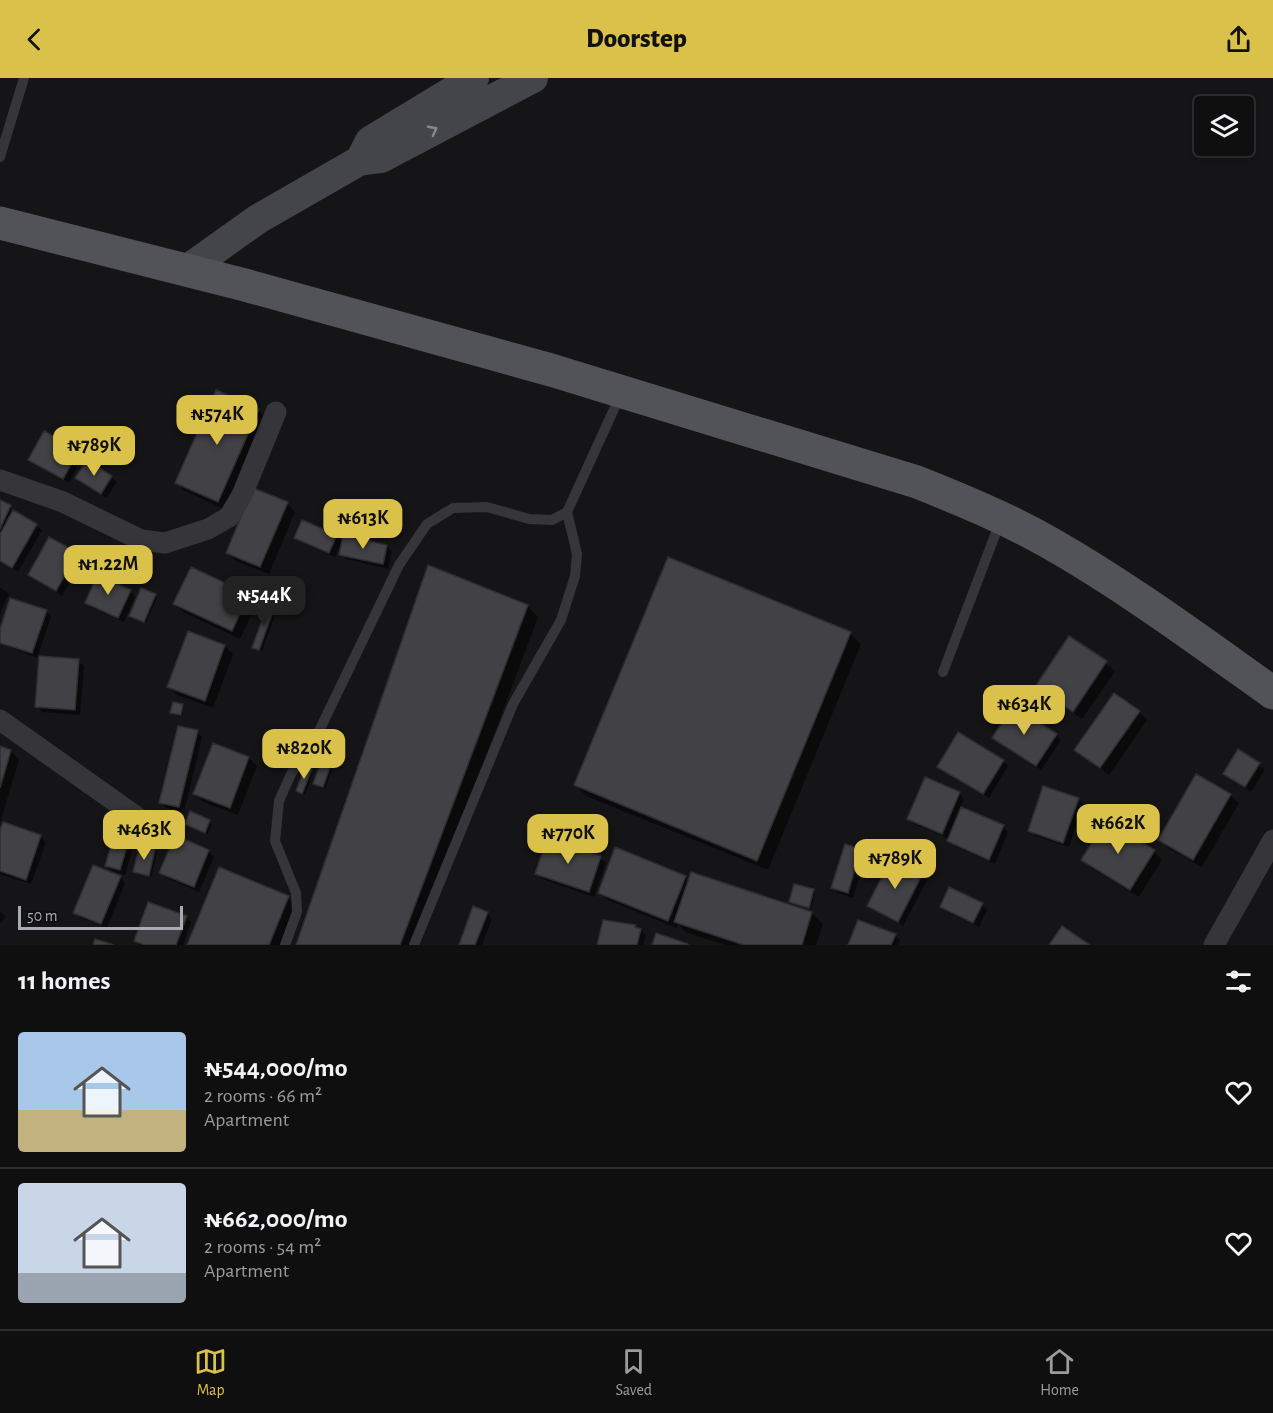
<!DOCTYPE html>
<meta charset="utf-8">
<style>
body{margin:0;font-family:"Alegreya Sans",sans-serif;background:#191819;color:#f1f3f6;height:100vh;display:flex;flex-direction:column;font-size:22px;white-space:nowrap}
*{box-sizing:border-box;margin:0}
p{font-size:20px;color:#9c9c9f}
.icon{flex:none;width:33px;height:33px;fill:none;stroke:currentColor;stroke-width:2;stroke-linecap:round;stroke-linejoin:round}
.map{position:relative;height:867px;overflow:hidden}
.side{display:flex;flex-direction:column;background:#100f10;flex:1}
.side>*{flex:none}
.fabs{position:absolute;left:1194px;top:18px;display:grid;gap:12px}
.fabs a{display:grid;place-items:center;width:60px;height:60px;border-radius:6px;background:#100f10;box-shadow:0 3px 9px #0003,0 0 0 2px #302f30;font-size:30px}
.scale{position:absolute;left:18px;bottom:15px;width:165px;box-sizing:border-box;padding-left:6px;border:3px solid #a8aab4;border-top:0;font-size:16px;line-height:21px;white-space:nowrap;color:#a8aab4;-webkit-text-stroke:4px #101011;paint-order:stroke}
.price{position:absolute;translate:-50% -51px;padding:0 14px;border-radius:12px;background:#dac149;color:#111;font-size:20px;line-height:39px;filter:drop-shadow(0 2px 3px #0008)}
.price::after{content:'';position:absolute;left:50%;top:36px;width:18px;height:14px;margin-left:-9px;background:inherit;clip-path:polygon(0 0,100% 0,50% 100%)}
.price.active{background:#222;color:#fff}
ul{padding:0;list-style:none}
li{display:flex;align-items:center;gap:18px;height:150px;padding:0 18px}
li+li{border-top:2px solid #302f30}
li span{display:grid;place-items:center;flex:none;width:168px;height:120px;border-radius:6px;color:#555}
li>.icon{margin-inline-start:auto}
span .icon{width:72px;height:72px;fill:#fffc;stroke-width:1}
li b{font-size:26px}
h2{display:flex;justify-content:space-between;align-items:center;height:72px;padding:0 18px;font-size:26px}
header{display:flex;justify-content:space-between;align-items:center;height:78px;padding:0 18px;background:#dac149;color:#111;font-size:27px;font-weight:800}
.tab-bar{display:flex;justify-content:space-around;align-items:center;height:84px;border-top:2px solid #302f30;background:#100f10;font-size:16px;color:#9c9c9f}
.tab-bar a{display:grid;justify-items:center;gap:3px}
.tab-bar .active{color:#dac149}
.map>svg:first-child{display:block}
</style>
<header><svg class="icon" aria-label="back" viewBox="0 0 24 24"><path d="M15 5l-7 7 7 7"/></svg>Doorstep<svg class="icon" aria-label="share" viewBox="0 0 24 24"><path d="M12 15V3M7 8l5-5 5 5M5 13v7h14v-7"/></svg></header>
<div class="map">
<svg width="1273" height="867" viewBox="0 0 1273 867">
<rect width="100%" height="100%" fill="#151416"/>
<path fill="#0007" d="M258,332l8,8 -40,92 -41,-19 -8,-8z
M78,373l5,5 -14,27 -39,-23z
M111,399l6,5 -11,16 -29,-20z
M0,423l42,29 -24,42 -18,-10z
M287,425l8,9 -26,62 -33,-13 -8,-8z
M336,458l6,5 -7,16 -33,-14 -6,-5z
M387,468l5,5 -4,18 -42,-10 -5,-5z
M77,476l5,6 -20,36 -32,-21z
M192,491l57,26 8,9 -17,35 -57,-27 -8,-8z
M0,509l9,7 -9,20z
M130,513l5,6 -11,25 -32,-14 -5,-6z
M155,518l2,2 -11,25 -13,-6z
M269,527l8,5 -15,41 -8,-4z
M527,528l11,11 -123,328h-117z
M46,533l5,6 -14,41 -37,-15v-10z
M850,555l11,11 -93,226 -182,-74 -10,-11z
M1070,560l45,33 -33,48 -45,-33z
M225,568l8,8 -20,54 -36,-13 -8,-9z
M78,583l6,5 -4,49 -38,-3 -5,-6z
M182,628l1,10 -11,-4z
M1139,634l8,8 -38,55 -33,-25z
M197,654l5,5 -18,75 -18,-4 -5,-6z
M1056,657l5,5 -20,30 -41,-27z
M0,670l11,3 8,9 -19,63z
M1239,673l26,19 -14,22 -26,-19z
M249,680l8,8 -19,49 -35,-13 -9,-8z
M332,683l2,2 -9,26 -8,-3 -2,-2z
M1003,683l5,5 -19,32 -50,-32z
M311,692l2,3 -8,22 -5,-2 -3,-2z
M1197,698l33,19 9,8 -37,64 -34,-19 -8,-9z
M959,715l5,6 -4,9 43,19 5,5 -13,32 -41,-18 -4,-7 -36,-15 -6,-6z
M1078,721l5,5 -14,43 -34,-11 -5,-6z
M191,735l21,11 -4,10 -21,-10z
M1106,744l48,29 8,9 -23,37 -48,-29 -8,-8z
M133,747l5,5 -13,45 -13,-4 -5,-5z
M0,756l40,3 6,5 -15,42 -31,-10z
M155,773l2,2 -6,24 -14,-3 -2,-3z
M208,773l6,6 -15,35 -33,-14 -5,-6z
M860,773l6,5 -13,42 -15,-5 -5,-5z
M600,780l6,5 -12,34 -52,-18 -5,-6z
M692,796l120,39 11,11 -7,21h-91l-38,-12 -9,-9 -2,4 -68,-28 -9,-8 86,-15 4,4z
M922,796l5,6 -24,46 -34,-20z
M120,799l5,6 -18,45 -26,-10 -6,-5z
M813,813l2,2 -4,16 -21,-7z
M288,820l11,11 -15,36h-96z
M982,826l5,6 -8,17 -32,-15 -5,-5z
M0,833l6,6 -6,6z
M487,835l5,6 -10,26h-22z
M186,839l5,5 -8,23h-43l-5,-4z
M618,844l22,8 6,5 -3,10h-43z
M895,857l5,5 -2,5h-48z"/>
<path fill="#424246" stroke="#2f2f32" stroke-width="1.5" d="M216,312l43,19 -41,93 -43,-19z
M44,353l35,19 -16,29 -35,-19z
M87,382l25,16 -11,18 -26,-16z
M253,410l35,14 -28,65 -34,-14z
M0,422l11,5 -11,24z
M13,432l24,14 -25,44 -12,-7v-27z
M302,442l35,15 -8,18 -35,-15z
M343,457l44,10 -4,19 -44,-9z
M49,459l29,16 -22,38 -28,-16z
M668,479l183,75 -94,229 -183,-76z
M428,487l100,40 -128,340h-104z
M191,489l58,27 -17,37 -59,-27z
M97,497l34,15 -13,28 -33,-15z
M141,510l15,6 -12,28 -15,-6z
M10,520l37,12 -15,43 -32,-10v-14z
M268,525l7,3 -16,44 -7,-2z
M188,553l37,14 -20,56 -38,-14z
M1069,558l38,25 -34,51 -38,-25z
M39,578l40,3 -4,51 -40,-3z
M1114,615l26,18 -40,57 -26,-18z
M173,624l10,2 -2,11 -11,-2z
M1013,627l44,29 -21,32 -44,-28z
M178,648l20,4 -19,77 -20,-4z
M958,654l46,28 -21,34 -46,-27z
M213,665l36,14 -19,51 -37,-14z
M0,668l11,4 -11,38z
M1238,671l22,14 -15,24 -22,-13z
M323,678l10,3 -10,28 -10,-3z
M305,689l7,2 -10,25 -6,-3z
M1196,696l35,20 -38,66 -35,-20z
M925,699l35,15 -18,42 -35,-15z
M1043,708l36,12 -16,45 -35,-12z
M961,729l43,18 -15,35 -42,-19z
M190,733l20,9 -5,13 -20,-9z
M119,741l15,4 -14,47 -15,-4z
M1106,742l49,30 -25,40 -49,-30z
M3,744l38,13 -15,45 -26,-9v-41z
M175,757l34,15 -15,37 -35,-14z
M547,760l54,18 -12,36 -54,-18z
M845,766l16,5 -13,44 -17,-5z
M140,767l15,4 -6,27 -16,-4z
M615,769l71,29 -18,45 -70,-28z
M892,779l31,16 -25,49 -31,-16z
M93,787l28,11 -20,48 -28,-11z
M219,789l70,29 -20,49h-82z
M691,794l121,40 -10,33h-58l-70,-23z
M794,806l20,5 -5,19 -20,-6z
M949,809l34,16 -10,20 -33,-16z
M148,824l39,14 -11,29h-32l-10,-4z
M473,828l15,6 -13,33h-16z
M603,842l33,5 -1,2 6,2 -4,16h-40z
M858,842l38,14 -5,11h-43z
M1062,848l28,19h-41z
M656,855l32,11v1h-36z
M95,861l19,6h-21z"/>
<g fill="none" stroke-linecap="round" stroke-linejoin="round">
<path stroke="#36363a" stroke-width="10" d="M0,79l24,-79
M943,594l57,-150
M285,867l12,-33 -1,-19 -21,-52 4,-40 12,-27 29,-45 79,-164 28,-41 26,-16 34,-1 42,12 23,1 15,-8 53,-116
M414,867l99,-241 48,-84 14,-44 2,-22 -10,-42"/>
<path stroke="#36363a" stroke-width="21" d="M0,402l63,22 78,38 24,3 43,-14 21,-12 13,-22 34,-83
M0,642l151,107
M1214,867l59,-105"/>
<path stroke="#44454a" stroke-width="30" d="M361,81l9,-18 104,-63
M185,193l73,-52 101,-58 22,-3 152,-80"/>
<path stroke="#525359" stroke-width="33" d="M0,145l245,62 306,85 366,112c45,18 91,37 133,61 77,44 150,98 223,150"/>
</g>
<defs><path id="oneway-chevron" d="M-2-3.5L2.5 0L-2 3.5" fill="none" stroke-width="1.6" stroke-linecap="round" stroke-linejoin="round" transform="scale(1.5)"/></defs>
<use stroke="#85878f" href="#oneway-chevron" transform="translate(433 52) rotate(-28)"/>
</svg>
<div class="fabs">
<a><svg class="icon" aria-label="layers" viewBox="0 0 24 24"><path d="M12 4l9 5-9 5-9-5zM3 14l9 5 9-5"/></svg></a>
</div>
<div class="scale">50 m</div>
<b class="price" style="left:217px;top:368px">₦574K</b>
<b class="price" style="left:94px;top:399px">₦789K</b>
<b class="price" style="left:363px;top:472px">₦613K</b>
<b class="price" style="left:108px;top:518px">₦1.22M</b>
<b class="price active" style="left:264px;top:549px">₦544K</b>
<b class="price" style="left:1024px;top:658px">₦634K</b>
<b class="price" style="left:304px;top:702px">₦820K</b>
<b class="price" style="left:1118px;top:777px">₦662K</b>
<b class="price" style="left:144px;top:783px">₦463K</b>
<b class="price" style="left:568px;top:787px">₦770K</b>
<b class="price" style="left:895px;top:812px">₦789K</b>
</div>
<section class="side">
<h2>11 homes<svg class="icon" aria-label="filters" viewBox="0 0 24 24"><path d="M4 7h16M4 17h16"/><circle cx="9" cy="7" r="2"/><circle cx="15" cy="17" r="2"/></svg></h2>
<ul>
<li><span style="background:linear-gradient(#a9c7e8 65%,#c2b280 0)"><svg class="icon" aria-label="home" viewBox="0 0 24 24"><path d="M3 11l9-7 9 7M6 9v11h12V9"/></svg></span><div><b>₦544,000/mo</b><p>2 rooms · 66 m²</p><p>Apartment</p></div><svg class="icon" aria-label="heart" viewBox="0 0 24 24"><path d="M12 20l-8-8c-3-5 5-10 8-4 3-6 11-1 8 4z"/></svg></li>
<li><span style="background:linear-gradient(#c9d6e8 75%,#9aa5b1 0)"><svg class="icon" aria-label="home" viewBox="0 0 24 24"><path d="M3 11l9-7 9 7M6 9v11h12V9"/></svg></span><div><b>₦662,000/mo</b><p>2 rooms · 54 m²</p><p>Apartment</p></div><svg class="icon" aria-label="heart" viewBox="0 0 24 24"><path d="M12 20l-8-8c-3-5 5-10 8-4 3-6 11-1 8 4z"/></svg></li>
</ul>
</section>
<nav class="tab-bar">
<a class="active"><svg class="icon" aria-label="map" viewBox="0 0 24 24"><path d="M3 6l6-2 6 2 6-2v14l-6 2-6-2-6 2zM9 4v14M15 6v14"/></svg>Map</a>
<a><svg class="icon" aria-label="saved" viewBox="0 0 24 24"><path d="M7 4h10v16l-5-4-5 4z"/></svg>Saved</a>
<a><svg class="icon" aria-label="home" viewBox="0 0 24 24"><path d="M3 11l9-7 9 7M6 9v11h12V9"/></svg>Home</a>
</nav>
